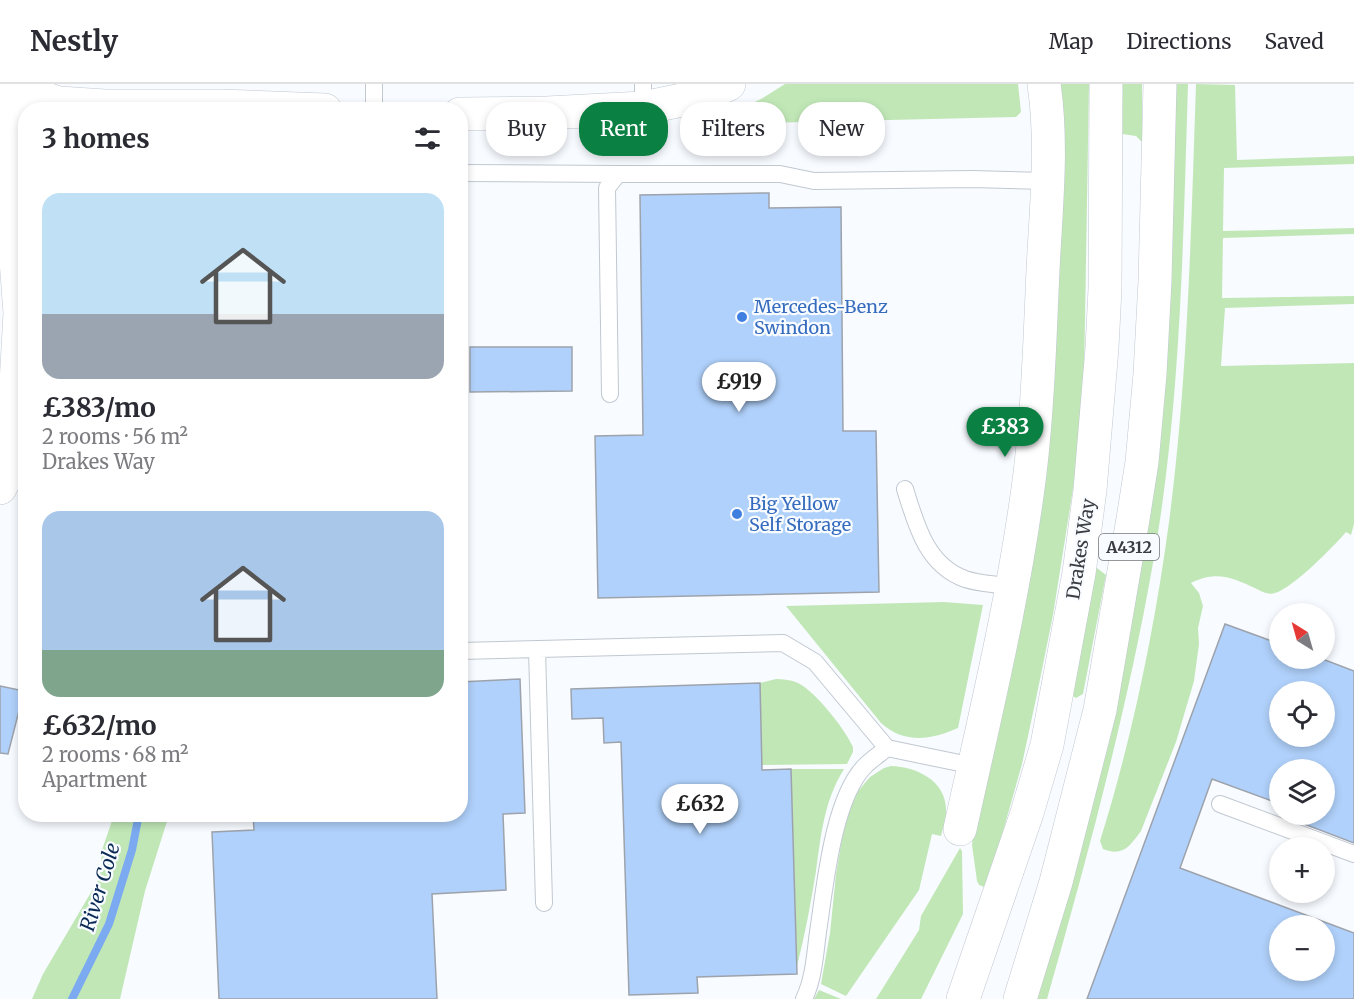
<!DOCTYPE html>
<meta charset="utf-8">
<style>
body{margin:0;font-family:Merriweather,serif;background:#f7f7f7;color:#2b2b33;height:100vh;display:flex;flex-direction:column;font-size:22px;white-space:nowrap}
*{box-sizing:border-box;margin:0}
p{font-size:20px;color:#7c7c81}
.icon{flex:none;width:33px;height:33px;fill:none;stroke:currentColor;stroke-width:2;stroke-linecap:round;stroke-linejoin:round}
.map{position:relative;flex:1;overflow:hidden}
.panel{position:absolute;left:18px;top:18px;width:450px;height:720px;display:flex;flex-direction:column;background:#fff;border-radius:24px;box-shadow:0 3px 9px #0003}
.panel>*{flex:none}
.hud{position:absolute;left:486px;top:18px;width:570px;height:54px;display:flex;gap:12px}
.needle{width:39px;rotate:323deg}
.tools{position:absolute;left:1269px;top:519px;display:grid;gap:12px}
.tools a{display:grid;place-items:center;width:66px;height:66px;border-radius:50%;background:#fff;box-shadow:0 3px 9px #0003;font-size:30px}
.price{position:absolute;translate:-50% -51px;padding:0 14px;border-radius:21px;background:#fff;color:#222;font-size:20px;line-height:39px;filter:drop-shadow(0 2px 3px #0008)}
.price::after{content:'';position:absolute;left:50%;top:36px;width:18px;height:14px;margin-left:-9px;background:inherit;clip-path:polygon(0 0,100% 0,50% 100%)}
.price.active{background:#0b8043;color:#fff}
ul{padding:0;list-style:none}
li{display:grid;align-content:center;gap:12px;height:318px;padding:0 24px}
li span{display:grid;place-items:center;height:186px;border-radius:18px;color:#555}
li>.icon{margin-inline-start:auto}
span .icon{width:108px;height:108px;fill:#fffc;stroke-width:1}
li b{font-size:26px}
h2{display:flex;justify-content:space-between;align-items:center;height:72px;padding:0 24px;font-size:26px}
.chip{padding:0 21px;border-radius:24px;background:#fff;box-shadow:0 3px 9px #0003;font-size:21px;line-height:54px}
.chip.active{background:#0b8043;color:#fff}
header{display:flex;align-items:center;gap:36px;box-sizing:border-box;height:84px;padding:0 30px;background:#fff;border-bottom:2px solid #e1e1e2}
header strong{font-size:28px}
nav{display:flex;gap:33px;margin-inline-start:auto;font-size:21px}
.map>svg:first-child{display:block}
</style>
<header>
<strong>Nestly</strong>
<nav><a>Map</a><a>Directions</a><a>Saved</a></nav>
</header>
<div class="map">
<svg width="1354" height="915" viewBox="0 0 1354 915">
<rect width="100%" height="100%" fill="#f8fbff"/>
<path fill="#c1e7b7" d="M785,0h233l3,28 -5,5 -295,7 -2,-5 42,-20z
M1058,0h31l-5,295 -5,72 -26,164 -16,79 -15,70 -35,124 -8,-3 -2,-4 -5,-36 1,-10z
M1122,0h20v58l-6,-6 -14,-2z
M1174,0h14c-5,160 -7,321 -35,479 -26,148 -65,292 -106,436h-10l42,-162z
M1196,0l39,1 2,75 117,-4v8l-130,4 -1,63 131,-3v6l-131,4 -1,60 132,-2v8l-129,4 -4,58 133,-3v161l-3,11 -5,-3c-12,14 -53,56 -71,61 -6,2 -13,-1 -18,-4 -24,-11 -40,-19 -66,-6l8,10 4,13 -5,22 1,16 -5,37 -18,61 -35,89c-11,15 -18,26 -38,18l-3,-8c32,-102 55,-214 69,-319 19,-145 22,-292 27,-438z
M1097,484l9,7 -23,119 -7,4 -3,-2 20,-125z
M944,518l39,3 -25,123c-27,12 -54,16 -77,-5l-95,-117z
M776,595c8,0 15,1 22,4 18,9 47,46 55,64v5l-6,12 -85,1 -2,-82z
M891,682c26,1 57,15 55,47 0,7 -3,15 -5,23l-9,-2 -13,56 -73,106 -25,-12 9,-51 6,-59 7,-41 9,-35 18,-21 14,-9z
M791,685h53c-20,32 -23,66 -28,102 -5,32 -11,63 -19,95z
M114,731h55l-24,76 -25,108h-88l11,-25 57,-97 2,-27z
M960,764l2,3 1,63 -42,85h-45l43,-69 2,-14z
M819,906l22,9h-27z"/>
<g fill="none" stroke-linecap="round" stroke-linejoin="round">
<path stroke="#7baaf0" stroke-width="8" d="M72,915l37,-75 23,-74 7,-36"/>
</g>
<path fill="#b0d1fb" stroke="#9da3ac" stroke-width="1.5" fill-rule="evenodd" d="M769,109v15l72,-1 2,224h33l3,161 -281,6 -3,-162 48,-1 -3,-240z
M470,263h102v44l-102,1z
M1225,540l55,20v14h40l34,13v172l-76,-29h46v-44h-44v34l-68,-25 -32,89 174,65v66h-267zM1280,608h44v44h-44zM1280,842h44v44h-44z
M520,595l5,134 -22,1 3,76 -74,4 5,105h-218l-7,-167 42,-2 -1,-16h207v-132z
M760,599l2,87 29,-1 6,205 -100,3 1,16 -69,2 -8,-253 -17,1 -1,-25 -31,1 -1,-30z
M0,602l24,5 -16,63 -8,-1z"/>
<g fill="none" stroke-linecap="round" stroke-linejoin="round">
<g stroke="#c1c8d1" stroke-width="18">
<path id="service" d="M643,0v24
M374,26v-26
M460,89l158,1
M610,310l-3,-206 11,-14h162l34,7 158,-2 75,2
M905,405c11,35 21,76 60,90 15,5 32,5 47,8
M537,565l7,254
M460,567l323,-8 32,19 72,86 87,18
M1220,720l134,50
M804,915c10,-21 11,-45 14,-67 7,-46 15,-134 47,-166 7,-7 15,-12 22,-18"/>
</g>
<g stroke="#c1c8d1" stroke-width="34">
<path id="minor" d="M0,1l59,18 46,3h116l104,4
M460,30l87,-1 96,-5 58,-12 28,-12
M0,404l7,-13 7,-56 6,-106 -4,-53 -10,-88v-41l4,-42
M960,745c26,-118 55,-236 70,-356 8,-67 10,-136 13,-203 3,-62 10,-125 1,-186"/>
</g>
<g stroke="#c1c8d1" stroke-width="34">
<path id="primary" d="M963,915l64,-186 20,-68 32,-172 11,-83 12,-142 3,-59 1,-205
M1020,915l36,-117 44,-172 33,-191 9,-57 8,-88 5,-93 5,-197"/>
</g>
<use href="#service" stroke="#fff" stroke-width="16"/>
<use href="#minor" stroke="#fff" stroke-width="33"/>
<use href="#primary" stroke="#fff" stroke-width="33"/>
</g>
<g fill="#3f7fe0" stroke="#f8fbff" stroke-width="2">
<circle cx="742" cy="233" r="6"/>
<circle cx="737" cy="430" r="6"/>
</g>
<g text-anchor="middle" stroke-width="4.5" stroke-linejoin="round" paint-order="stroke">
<rect fill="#f8fbff" stroke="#737579" stroke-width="1.5" x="1099" y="450" width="60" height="26" rx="4.5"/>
<g font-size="16" font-weight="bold" fill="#3a3c40">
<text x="1129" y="469">A4312</text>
</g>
<g font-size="18" fill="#366cbe" stroke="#f8fbff" text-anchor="start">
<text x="754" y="229">Mercedes-Benz<tspan x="754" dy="21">Swindon</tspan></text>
<text x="749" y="426">Big Yellow<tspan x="749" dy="21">Self Storage</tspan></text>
</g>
<g font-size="18" fill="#3a3c40" stroke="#f8fbff">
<text transform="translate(1081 465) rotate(-81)" y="6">Drakes Way</text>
</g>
<g font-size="20" font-style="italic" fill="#0a2954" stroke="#f8fbff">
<text transform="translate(100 803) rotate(-73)" y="7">River Cole</text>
</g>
</g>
</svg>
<div class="tools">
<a><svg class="needle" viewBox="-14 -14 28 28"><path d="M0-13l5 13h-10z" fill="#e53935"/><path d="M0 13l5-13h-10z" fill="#7c7c81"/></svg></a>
<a><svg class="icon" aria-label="locate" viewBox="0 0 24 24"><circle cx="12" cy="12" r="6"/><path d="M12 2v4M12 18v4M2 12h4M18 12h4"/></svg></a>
<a><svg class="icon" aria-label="layers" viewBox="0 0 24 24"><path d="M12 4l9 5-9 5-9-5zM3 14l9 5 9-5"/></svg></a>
<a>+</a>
<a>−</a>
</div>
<b class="price" style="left:739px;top:329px">£919</b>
<b class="price active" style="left:1005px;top:374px">£383</b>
<b class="price" style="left:700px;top:751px">£632</b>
<div class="hud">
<a class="chip">Buy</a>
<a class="chip active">Rent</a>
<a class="chip">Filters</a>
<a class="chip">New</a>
</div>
<section class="panel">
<h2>3 homes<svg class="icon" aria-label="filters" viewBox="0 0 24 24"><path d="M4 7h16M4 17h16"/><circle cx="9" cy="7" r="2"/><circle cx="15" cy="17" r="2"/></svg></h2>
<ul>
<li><span style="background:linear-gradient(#bfe0f5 65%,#9aa5b1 0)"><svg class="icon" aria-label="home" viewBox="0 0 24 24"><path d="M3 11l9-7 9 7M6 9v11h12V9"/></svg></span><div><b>£383/mo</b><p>2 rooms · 56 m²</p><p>Drakes Way</p></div></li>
<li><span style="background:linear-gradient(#a9c7e8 75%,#7fa58c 0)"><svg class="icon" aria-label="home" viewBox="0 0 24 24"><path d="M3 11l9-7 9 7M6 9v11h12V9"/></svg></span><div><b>£632/mo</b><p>2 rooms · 68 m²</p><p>Apartment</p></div></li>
</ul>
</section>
</div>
